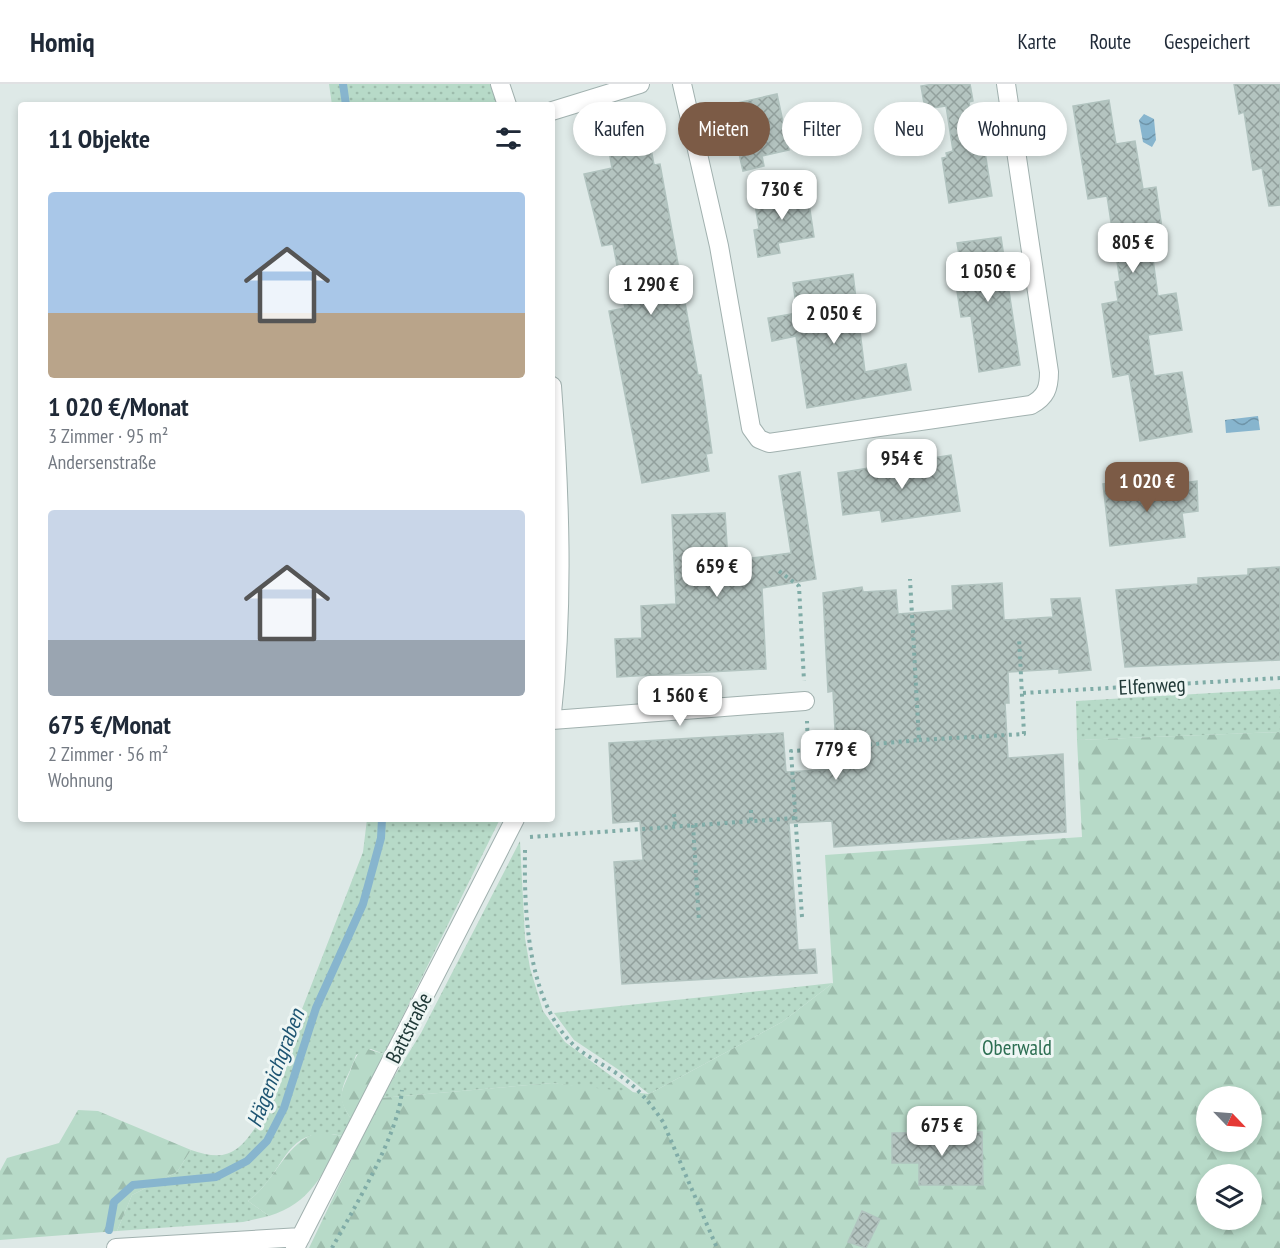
<!DOCTYPE html>
<html lang="de">
<meta charset="utf-8">
<style>
body{margin:0;font-family:"PT Sans Narrow",sans-serif;background:#f6f6f7;color:#1f2937;height:100vh;display:flex;flex-direction:column;font-size:22px;white-space:nowrap}
*{box-sizing:border-box;margin:0}
p{font-size:20px;color:#747a83}
.icon{flex:none;width:33px;height:33px;fill:none;stroke:currentColor;stroke-width:2;stroke-linecap:round;stroke-linejoin:round}
.map{position:relative;flex:1;overflow:hidden}
.sheet{position:absolute;left:18px;top:18px;width:537px;height:720px;display:flex;flex-direction:column;background:#fff;border-radius:6px;box-shadow:0 3px 9px #0003}
.sheet>*{flex:none}
.guide{position:absolute;left:573px;top:18px;width:570px;height:54px;display:flex;gap:12px}
.needle{width:39px;rotate:115deg}
.buttons{position:absolute;left:1196px;top:1002px;display:grid;gap:12px}
.buttons a{display:grid;place-items:center;width:66px;height:66px;border-radius:50%;background:#fff;box-shadow:0 3px 9px #0003;font-size:30px}
.price{position:absolute;translate:-50% -51px;padding:0 14px;border-radius:12px;background:#fff;color:#222;font-size:20px;line-height:39px;filter:drop-shadow(0 2px 3px #0008)}
.price::after{content:'';position:absolute;left:50%;top:36px;width:18px;height:14px;margin-left:-9px;background:inherit;clip-path:polygon(0 0,100% 0,50% 100%)}
.price.active{background:#7c5b46;color:#fff}
ul{padding:0;list-style:none}
li{display:grid;align-content:center;gap:12px;height:318px;padding:0 30px}
li span{display:grid;place-items:center;height:186px;border-radius:6px;color:#555}
li>.icon{margin-inline-start:auto}
span .icon{width:108px;height:108px;fill:#fffc;stroke-width:1}
li b{font-size:26px}
h2{display:flex;justify-content:space-between;align-items:center;height:72px;padding:0 30px;font-size:26px}
.pill{padding:0 21px;border-radius:27px;background:#fff;box-shadow:0 3px 9px #0003;font-size:21px;line-height:54px}
.pill.active{background:#7c5b46;color:#fff}
header{display:flex;align-items:center;gap:36px;box-sizing:border-box;height:84px;padding:0 30px;background:#fff;border-bottom:2px solid #e0e1e3}
header strong{font-size:28px}
nav{display:flex;gap:33px;margin-inline-start:auto;font-size:21px}
.map>svg:first-child{display:block}
</style>
<header>
<strong>Homiq</strong>
<nav><a>Karte</a><a>Route</a><a>Gespeichert</a></nav>
</header>
<div class="map">
<svg width="1280" height="1164" viewBox="0 0 1280 1164">
<defs>
<pattern id="grass-dots" width="8" height="8" patternUnits="userSpaceOnUse" patternTransform="scale(1.5)"><rect width="8" height="8" fill="#b7dac8"/><path d="M2 2h.1M6 6h.1" fill="none" stroke="#9dbcac" stroke-width="1.8" stroke-linecap="round"/></pattern>
<pattern id="forest-firs" width="22" height="20" patternUnits="userSpaceOnUse" patternTransform="scale(1.5)"><rect width="22" height="20" fill="#b7dac8"/><path d="M5 1l3.5 6h-7zM16 11l3.5 6h-7z" fill="#9dbcac"/></pattern>
<pattern id="water-waves" width="16" height="10" patternUnits="userSpaceOnUse" patternTransform="scale(1.5)"><rect width="16" height="10" fill="#87b5ce"/><path d="M0 5q4-4 8 0t8 0" fill="none" stroke="#6e94a8"/></pattern>
<pattern id="building-cross-hatch" width="8" height="8" patternUnits="userSpaceOnUse" patternTransform="scale(1.5)"><rect width="8" height="8" fill="#b4c4c0"/><path d="M0 0l8 8M0 8l8-8" fill="none" stroke="#92a09d"/></pattern>
</defs>
<rect width="100%" height="100%" fill="#dee9e7"/>
<path fill="url(#grass-dots)" d="M329,0h164l7,21h-168z
M1280,605v43l-203,8 -1,-39z
M367,735h133l-116,235 -13,-5 -15,6c-9,28 -24,36 -5,64l-8,17c-61,-13 -55,36 -95,65l21,15 -26,6 -126,9 15,-36 45,-23 14,-22c34,12 47,4 66,-25l106,-273z
M520,757l5,97 5,30 13,43 22,31 72,53 -85,-12 -171,15 40,-65z
M833,899l-51,39 -133,72 -30,-24 -45,-30 -20,-27z"/>
<path fill="url(#forest-firs)" fill-rule="evenodd" d="M1280,648v516h-971l72,-150 171,-15 97,11 133,-72 51,-39 -8,-128 257,-18 -5,-97zM1206,1012h45v46h-45zM1206,1090h45v46h-45z
M364,964l20,6 -33,65c-16,-24 -9,-26 0,-50 4,-10 5,-14 13,-21z
M78,1026l20,1 93,39 -14,22 -45,23 -15,36 -117,9v-69l7,-13 52,-15z
M319,1048l24,4c-18,36 -33,68 -74,80l-21,-15c28,-20 36,-58 71,-69z"/>
<path fill="url(#water-waves)" d="M1144,30l10,5 2,21 -4,7 -9,-5 -4,-22z
M1258,332l2,14 -34,3 -1,-13z"/>
<g fill="none" stroke-linecap="round" stroke-linejoin="round">
<path stroke="#87b5ce" stroke-width="8" d="M343,0l3,21
M109,1146l5,-28 19,-17 83,-8 31,-16 20,-20 17,-33 32,-100 47,-104 18,-66 1,-19"/>
</g>
<path fill="url(#building-cross-hatch)" stroke="#b1c3bf" stroke-width="1.5" d="M934,0h36l3,17 -4,1 7,46 8,-2 8,50 -43,7 -7,-45 5,-1 -1,-4 7,-2 -7,-45 -21,3 -4,-23z
M1234,0h46v121l-11,1 -7,-38 -9,2 -9,-58 -5,2z
M777,10l12,56 -27,6 2,10 -21,5 -15,-66z
M1109,16l7,44 19,-3 8,48 13,-2 9,62 -13,3 6,44 18,-3 6,37 -34,5 6,41 28,-4 10,60 -52,9 -11,-67 -16,3 -11,-73 16,-3 -3,-19 5,-1 -13,-85 -19,3 -15,-93z
M649,54l5,27 6,-1 38,211h3l11,78 -6,1 3,17 -67,12 -33,-172 16,-3 -12,-64 -11,2 -18,-72 28,-6 -4,-23z
M807,106l7,47 -36,6 2,10 -22,4 -4,-27 5,-1 -5,-31z
M1001,153l19,128 -41,7 -8,-56 -10,1 -4,-26 8,-1 -8,-47z
M853,190l12,98 41,-8 5,26 -104,18 -11,-72 -24,5 -4,-23 29,-5 -4,-30z
M951,371l9,56 -78,11 -2,-12 -37,5 -5,-42z
M800,388l16,107 -54,9 4,81 -149,8 -2,-38 27,-1 -1,-32 35,-2 -4,-89 53,-2 3,48 63,-8 -12,-77z
M1135,396l2,16 39,-5 -1,-7 22,-3 1,30 -16,2 3,24 -75,9 -7,-62z
M1280,483v93l-155,7 -9,-77 82,-6v-6l50,-3v-6z
M1002,499l2,37 49,-3 -2,-18 29,-1 11,72 -32,3v-4l-51,3 1,31h-4l3,55 55,-4 3,78 -232,15 -2,-26 -43,2 9,127 17,-1 2,24 -195,11 -8,-122 29,-2 -3,-39 -27,2 -4,-80 174,-10 3,39 51,-3 -4,-78 -5,1 -5,-99 39,-6 1,5 33,-2 2,24 55,-4 -1,-24z
M982,1048l1,53h-64v-22h-27v-30z
M862,1127l18,8 -14,29 -18,-6z"/>
<g fill="none" stroke-linecap="round" stroke-linejoin="round">
<g stroke="#a1b1af" stroke-width="20">
<path id="minor" d="M500,0l7,21
M682,0l37,162 32,182 8,11 10,4 262,-38c15,-8 18,-17 18,-33l-43,-288
M552,27l88,-27
M552,302c8,109 12,218 0,327
M552,636l253,-19
M116,1164l185,-11
M295,1164l220,-429"/>
</g>
<path stroke="#80aca7" stroke-width="4" stroke-dasharray="3 4.5" stroke-linecap="butt" d="M779,487l20,15 5,95
M1023,609l257,-15
M919,656l105,-6 -5,-97
M809,666l110,-10 -9,-161
M751,726v11
M674,730l1,12
M693,741l6,97
M530,753l266,-19
M525,766c-1,62 2,155 52,198 12,10 26,16 39,25 20,13 34,29 47,49l54,126
M802,833l-11,-166 17,-1 -1,-29
M332,1164c22,-40 67,-114 70,-158"/>
<use href="#minor" stroke="#fff" stroke-width="18"/>
</g>
<g text-anchor="middle" stroke-width="6" stroke-linejoin="round" paint-order="stroke">
<g font-size="21" fill="#203937" stroke="#eef6f4">
<text transform="translate(1152 602) rotate(-3)" y="7">Elfenweg</text>
<text transform="translate(409 944) rotate(-63)" y="7">Battstraße</text>
</g>
<g font-size="21" fill="#2c6e52" stroke="#eef6f4">
<text x="1017" y="971">Oberwald</text>
</g>
<g font-size="22" font-style="italic" fill="#1d5472" stroke="#eef6f4">
<text transform="translate(275 984) rotate(-69)" y="8">Hägenichgraben</text>
</g>
</g>
</svg>
<div class="buttons">
<a><svg class="needle" viewBox="-14 -14 28 28"><path d="M0-13l5 13h-10z" fill="#e53935"/><path d="M0 13l5-13h-10z" fill="#747a83"/></svg></a>
<a><svg class="icon" aria-label="layers" viewBox="0 0 24 24"><path d="M12 4l9 5-9 5-9-5zM3 14l9 5 9-5"/></svg></a>
</div>
<b class="price" style="left:782px;top:137px">730 €</b>
<b class="price" style="left:1133px;top:190px">805 €</b>
<b class="price" style="left:988px;top:219px">1 050 €</b>
<b class="price" style="left:651px;top:232px">1 290 €</b>
<b class="price" style="left:834px;top:261px">2 050 €</b>
<b class="price" style="left:902px;top:406px">954 €</b>
<b class="price active" style="left:1147px;top:429px">1 020 €</b>
<b class="price" style="left:717px;top:514px">659 €</b>
<b class="price" style="left:680px;top:643px">1 560 €</b>
<b class="price" style="left:836px;top:697px">779 €</b>
<b class="price" style="left:942px;top:1073px">675 €</b>
<div class="guide">
<a class="pill">Kaufen</a>
<a class="pill active">Mieten</a>
<a class="pill">Filter</a>
<a class="pill">Neu</a>
<a class="pill">Wohnung</a>
</div>
<section class="sheet">
<h2>11 Objekte<svg class="icon" aria-label="filters" viewBox="0 0 24 24"><path d="M4 7h16M4 17h16"/><circle cx="9" cy="7" r="2"/><circle cx="15" cy="17" r="2"/></svg></h2>
<ul>
<li><span style="background:linear-gradient(#a9c7e8 65%,#b9a48a 0)"><svg class="icon" aria-label="home" viewBox="0 0 24 24"><path d="M3 11l9-7 9 7M6 9v11h12V9"/></svg></span><div><b>1 020 €/Monat</b><p>3 Zimmer · 95 m²</p><p>Andersenstraße</p></div></li>
<li><span style="background:linear-gradient(#c9d6e8 70%,#9aa5b1 0)"><svg class="icon" aria-label="home" viewBox="0 0 24 24"><path d="M3 11l9-7 9 7M6 9v11h12V9"/></svg></span><div><b>675 €/Monat</b><p>2 Zimmer · 56 m²</p><p>Wohnung</p></div></li>
</ul>
</section>
</div>
